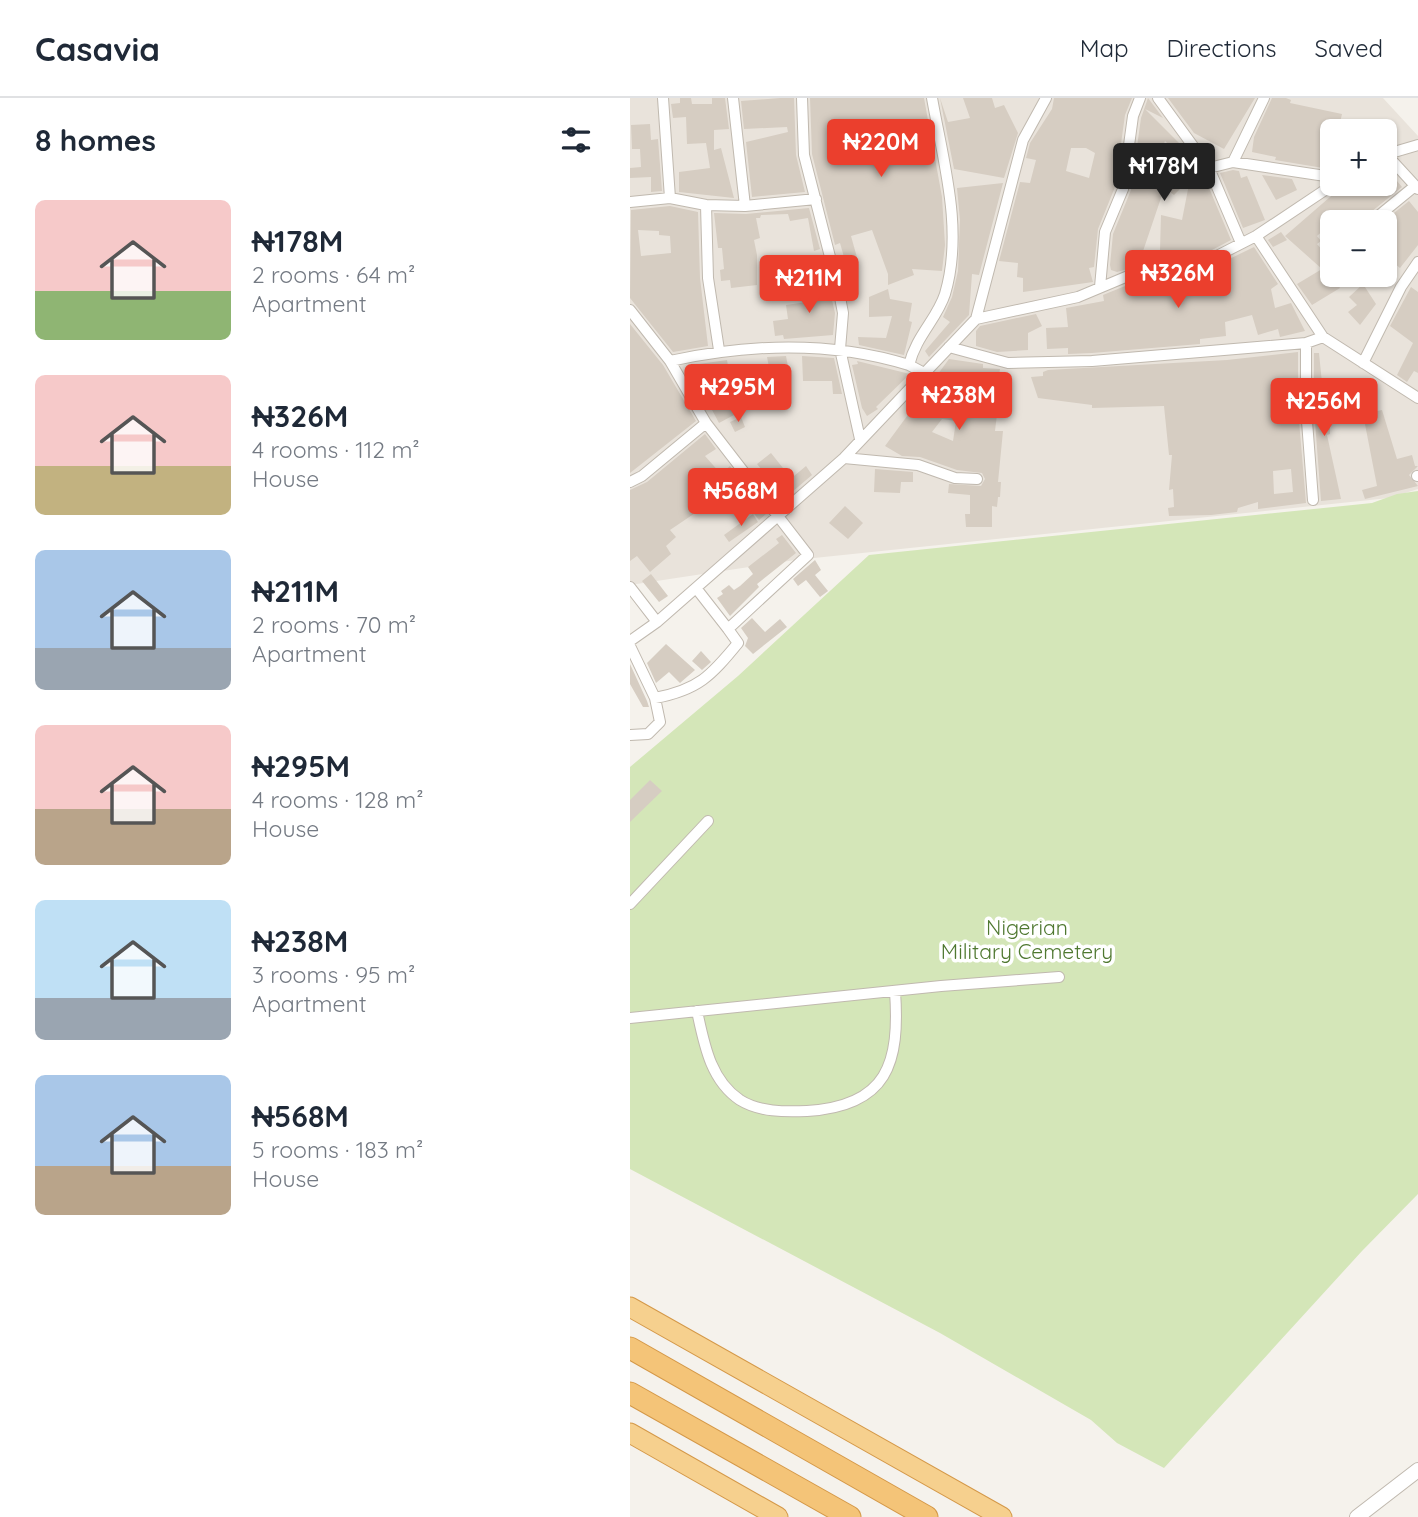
<!DOCTYPE html>
<meta charset="utf-8">
<style>
body{margin:0;font-family:Quicksand,sans-serif;background:#f2f2f3;color:#1f2937;height:100vh;display:flex;flex-direction:column;font-size:26px;white-space:nowrap}
*{box-sizing:border-box;margin:0}
p{font-size:23px;color:#747a83}
.icon{flex:none;width:38px;height:38px;fill:none;stroke:currentColor;stroke-width:2;stroke-linecap:round;stroke-linejoin:round}
.map{position:relative;flex:1;overflow:hidden}
.drawer{display:flex;flex-direction:column;background:#fff;width:630px}
.drawer>*{flex:none}
.buttons{position:absolute;left:690px;top:21px;display:grid;gap:14px}
.buttons a{display:grid;place-items:center;width:77px;height:77px;border-radius:10px;background:#fff;box-shadow:0 2px 5px #0004;font-size:35px}
.price{position:absolute;translate:-50% -60px;padding:0 16px;border-radius:7px;background:#eb3f2d;color:#fff;font-size:23px;line-height:46px;filter:drop-shadow(0 2px 4px #0008)}
.price::after{content:'';position:absolute;left:50%;top:42px;width:21px;height:16px;margin-left:-10px;background:inherit;clip-path:polygon(0 0,100% 0,50% 100%)}
.price.active{background:#222;color:#fff}
ul{padding:0;list-style:none}
li{display:flex;align-items:center;gap:21px;height:175px;padding:0 35px}
li span{display:grid;place-items:center;flex:none;width:196px;height:140px;border-radius:10px;color:#555}
li>.icon{margin-inline-start:auto}
span .icon{width:84px;height:84px;fill:#fffc;stroke-width:1}
li b{font-size:30px}
h2{display:flex;justify-content:space-between;align-items:center;height:84px;padding:0 35px;font-size:30px}
header{display:flex;align-items:center;gap:42px;box-sizing:border-box;height:98px;padding:0 35px;background:#fff;border-bottom:2px solid #e0e1e3}
header strong{font-size:33px}
nav{display:flex;gap:38px;margin-inline-start:auto;font-size:24px}
main{display:flex;flex:1;min-height:0}
.map>svg:first-child{display:block}
</style>
<header>
<strong>Casavia</strong>
<nav><a>Map</a><a>Directions</a><a>Saved</a></nav>
</header>
<main>
<section class="drawer">
<h2>8 homes<svg class="icon" aria-label="filters" viewBox="0 0 24 24"><path d="M4 7h16M4 17h16"/><circle cx="9" cy="7" r="2"/><circle cx="15" cy="17" r="2"/></svg></h2>
<ul>
<li><span style="background:linear-gradient(#f6c9c9 65%,#8fb573 0)"><svg class="icon" aria-label="home" viewBox="0 0 24 24"><path d="M3 11l9-7 9 7M6 9v11h12V9"/></svg></span><div><b>₦178M</b><p>2 rooms · 64 m²</p><p>Apartment</p></div></li>
<li><span style="background:linear-gradient(#f6c9c9 65%,#c2b280 0)"><svg class="icon" aria-label="home" viewBox="0 0 24 24"><path d="M3 11l9-7 9 7M6 9v11h12V9"/></svg></span><div><b>₦326M</b><p>4 rooms · 112 m²</p><p>House</p></div></li>
<li><span style="background:linear-gradient(#a9c7e8 70%,#9aa5b1 0)"><svg class="icon" aria-label="home" viewBox="0 0 24 24"><path d="M3 11l9-7 9 7M6 9v11h12V9"/></svg></span><div><b>₦211M</b><p>2 rooms · 70 m²</p><p>Apartment</p></div></li>
<li><span style="background:linear-gradient(#f6c9c9 60%,#b9a48a 0)"><svg class="icon" aria-label="home" viewBox="0 0 24 24"><path d="M3 11l9-7 9 7M6 9v11h12V9"/></svg></span><div><b>₦295M</b><p>4 rooms · 128 m²</p><p>House</p></div></li>
<li><span style="background:linear-gradient(#bfe0f5 70%,#9aa5b1 0)"><svg class="icon" aria-label="home" viewBox="0 0 24 24"><path d="M3 11l9-7 9 7M6 9v11h12V9"/></svg></span><div><b>₦238M</b><p>3 rooms · 95 m²</p><p>Apartment</p></div></li>
<li><span style="background:linear-gradient(#a9c7e8 65%,#b9a48a 0)"><svg class="icon" aria-label="home" viewBox="0 0 24 24"><path d="M3 11l9-7 9 7M6 9v11h12V9"/></svg></span><div><b>₦568M</b><p>5 rooms · 183 m²</p><p>House</p></div></li>
</ul>
</section>
<div class="map">
<svg width="788" height="1419" viewBox="0 0 788 1419">
<rect width="100%" height="100%" fill="#f5f2ec"/>
<path fill="#e9e3db" fill-rule="evenodd" d="M0,0h753l35,38v353l-29,9 -594,62 -165,25zM702,33h52v53h-52zM702,124h52v53h-52z"/>
<path fill="#d4e6b8" d="M788,393v703l-56,57 -198,217 -47,-25 -26,-23 -151,-87 -310,-164v-402l108,-91 131,-121 503,-52 25,-9z"/>
<path fill="#d6cdc2" fill-rule="evenodd" d="M50,0h11l1,6h20v-6h13l4,31 -15,1v20l7,-2 13,50 -55,-6v-20l31,-4 -4,-25 -19,1 -1,-27 -13,1 -2,-14 9,-1z
M150,0h14l2,57 9,37 -53,5 -6,-55 42,-10 -1,-5 -43,2 -3,-28z
M180,0h114l18,99 3,48 -3,26 -30,-2 2,6 -26,10v-11l-16,-44 -21,6 7,25 -12,3 -6,-21 -5,2 -23,-91z
M310,0l8,24 22,-4 -7,-20h29l3,10 9,-3 14,28 -14,45 -50,-9z
M424,0h78l-7,17 -10,72 -17,42 -4,38 -5,1 4,14 -70,10v-14l-6,-1 1,-14 -19,-2 21,-79 10,1 6,-23 -10,-2 4,-15 22,-34zM441,50h15l9,5 -6,25 -23,-7z
M518,0l15,20 -18,-9 44,44 -5,6 -19,-18 -8,21 12,7 11,-6 24,13 27,64 -19,10 -25,5v-3l-27,-2 1,-35 21,5 8,-41 -16,16 -4,-3 -2,4 -6,-1 -24,71 -21,6 -6,-2 -1,-5 3,-31 18,-44 10,-72z
M538,0h87l-31,51 -30,-16z
M642,0h14l5,2 -1,3 52,11 -4,17h-6l-1,29 -7,-1 -1,9 -48,-8 1,-3 -24,-5 2,-15z
M20,26l1,16 7,-1 4,52 -11,1v-15l-21,1v-10l11,-1 -1,-18h-8l-1,-24z
M603,72l6,1 2,7 6,-2 18,44 -22,8 -23,-55z
M632,77l30,4 5,11 -21,10z
M767,83l5,6 -36,29 -3,6h-17l-6,-7 -23,21 4,5 -4,3 15,17v14l8,13 -28,17 -15,-21 25,-15 -37,-33 60,-52 6,10 13,-10h24l2,3z
M373,85l-24,92 -7,-1 -3,41 -40,42 -4,-6 25,-29 -7,-5 9,-20 6,-26 2,-51 -3,-32z
M779,103l9,11v33l-18,23 -16,-13v-34z
M40,108l28,6 2,66 8,68 -35,6 -43,-54 1,-88zM8,132l21,1v4l11,1 1,17 -30,3z
M179,110l11,41 -6,2 -6,-33 -18,3 -2,-7 -27,1 -1,3h-4l4,20 -6,2 3,15v30l-26,3 -1,-8 -9,1 -1,-11 4,-1 -2,-21h-4l-4,-35 32,1z
M651,134l6,8 -14,7 -5,-7z
M624,149l24,37 -7,5 4,19 16,-5 14,28 -25,6 -2,-8 -20,6 -6,-20 -27,7 1,14 -26,3v5l-108,9 -24,1v-6l-21,1 -1,-21 22,-1 -2,-19 38,-7 -1,-6 27,-11 87,-19z
M195,172l10,43 -2,22 -49,4 -1,-4 -8,1 -2,-15 15,-2 -2,-14 35,-5 -6,-27z
M733,186l13,20 -16,21 -12,-13 9,-7 -8,-8z
M781,189l7,5v81l-4,-2 -7,11 -10,-7 16,-32 -23,-17z
M258,191l2,10 22,4 -3,18 3,1 -8,33 -45,-10 -1,-8 28,1 6,-22 -23,1v-20z
M406,216l6,12 -14,7v17l-31,2 -21,-6v-15l4,-5z
M0,226l33,41 33,56 -66,52z
M668,254v57l8,94 -48,6v-7l-20,6 -1,4 -26,3 -42,1 -1,-8 6,-1 -1,-18 -4,1 3,-35h-3l-5,-49 -72,2v-3l-54,-7 -7,-21 12,-1v-4l5,-2 179,-10zM661,371l2,23 -19,2 -1,-23z
M684,255h5l4,40h6l1,41 -3,1 14,64 -20,2 -7,-93z
M156,258l3,16 -14,2 -2,-8 -4,1 -2,-10z
M172,258l32,2 8,36h-9l-1,-13h-29z
M319,261l34,5v4l17,1 -6,37h4l-3,25h8l-5,51h3l-1,15h-2l-1,10 -5,-1v21h-26l-1,-13h5v-19l-22,-2 1,-9 32,2 4,-7 -3,-6 -25,-3 -37,-13 -18,-1 -17,-10zM312,321l14,2 -3,20 -21,-9z
M97,262l5,29h-4l6,26 -15,8 -8,-15 -3,2 -16,-45z
M227,263l53,13 -34,33 2,2 -11,7 -5,-8 -10,-43 6,-1z
M720,280l2,9 -11,2 -1,-10z
M752,312l15,49 15,-4 3,11h3l-9,9 9,11 -53,13 -3,-9 15,-4 -14,-72z
M111,319l4,10 -10,5 -5,-10z
M75,336l11,15 -11,7 16,18 9,-8 36,48 -7,6 -18,-23 -25,17 -9,-9 -37,25 6,7 -10,9 5,8 -21,18 -13,-16 -7,5v-71l17,-8z
M141,355l16,20 3,-2 4,5 12,-10 6,9 -27,23 -28,-34z
M245,371l38,3v10h-12l-1,11 -26,-1z
M215,408l18,17 -15,16 -19,-16z
M123,416l5,8 -29,20 -5,-7z
M152,437l14,18 -39,31 2,3 -29,29 -13,-18 6,-4 -2,-3 8,-6 5,5 6,-4 13,-12 -5,-7 31,-24 -3,-4z
M185,462l6,10 -6,5 13,16 -8,6 -14,-17 -8,6 -5,-7z
M21,476l17,22 -9,6 -17,-21z
M122,520l13,14 15,-13 7,8 -34,27 -8,-8 3,-8 -7,-10z
M36,546l29,26 -15,13 -11,-11 -13,11 -9,-20z
M71,553l10,11 -9,8 -10,-9z
M0,566l17,37 2,6h-6l-13,-23z
M20,682l12,11 -32,31v-22z"/>
<g fill="none" stroke-linecap="round" stroke-linejoin="round">
<g stroke="#c0b9af" stroke-width="12">
<path id="minor" d="M33,0l7,100
M103,0l12,108
M172,0l2,57 35,137 4,21 -3,36 20,90
M528,0l51,70 32,75
M634,0l-31,64 99,15
M756,56l32,35
M754,57l34,-10
M579,70l24,-6
M0,104l40,-4 36,7 39,1 71,-7
M76,107l2,73 11,72
M741,124l44,-36
M626,138l67,101
M470,189l5,-55 18,-43 10,-73 7,-18
M0,212l40,51 36,62 102,132 -80,74 10,14c-27,33 -40,47 -83,55l-25,-52
M346,221l47,-179 23,-42
M676,245v65l7,92
M319,249l59,16 84,-2 214,-18 17,-6 95,61
M40,263c78,-17 162,-20 239,4
M733,265l38,-76 17,-25
M294,275l-15,-8c7,-29 28,-46 36,-71 19,-64 -2,-133 -13,-196
M214,360l74,7 37,13 22,1
M787,378h1
M0,384l12,-6 64,-53
M0,489l27,35
M66,490l32,41
M0,543l27,-19 187,-164 132,-139 102,-22 50,-21 87,-19 41,-21 78,-52
M0,637l18,-1 12,-12 -5,-24
M0,806l78,-83
M67,913c7,32 13,69 43,89 19,12 45,12 67,11 81,-5 93,-48 88,-120
M0,920l311,-32 118,-9"/>
</g>
<g stroke="#c0b9af" stroke-width="16">
<path id="tertiary" d="M727,1419l61,-47"/>
</g>
<g stroke="#d49848" stroke-width="21">
<path id="trunk" d="M0,1209l372,210
M0,1335l148,84"/>
</g>
<g stroke="#d49848" stroke-width="23">
<path id="motorway" d="M0,1250l297,169
M0,1295l220,124"/>
</g>
<use href="#minor" stroke="#fff" stroke-width="10"/>
<use href="#tertiary" stroke="#fff" stroke-width="14"/>
<use href="#trunk" stroke="#f6d08e" stroke-width="19"/>
<use href="#motorway" stroke="#f4c478" stroke-width="21"/>
</g>
<g text-anchor="middle" stroke-width="7" stroke-linejoin="round" paint-order="stroke">
<g font-size="21" fill="#4f7830" stroke="#fff">
<text x="397" y="837">Nigerian<tspan x="397" dy="24">Military Cemetery</tspan></text>
</g>
</g>
</svg>
<div class="buttons">
<a>+</a>
<a>−</a>
</div>
<b class="price" style="left:251px;top:81px">₦220M</b>
<b class="price active" style="left:534px;top:105px">₦178M</b>
<b class="price" style="left:548px;top:212px">₦326M</b>
<b class="price" style="left:179px;top:217px">₦211M</b>
<b class="price" style="left:108px;top:326px">₦295M</b>
<b class="price" style="left:329px;top:334px">₦238M</b>
<b class="price" style="left:694px;top:340px">₦256M</b>
<b class="price" style="left:111px;top:430px">₦568M</b>
</div>
</main>
